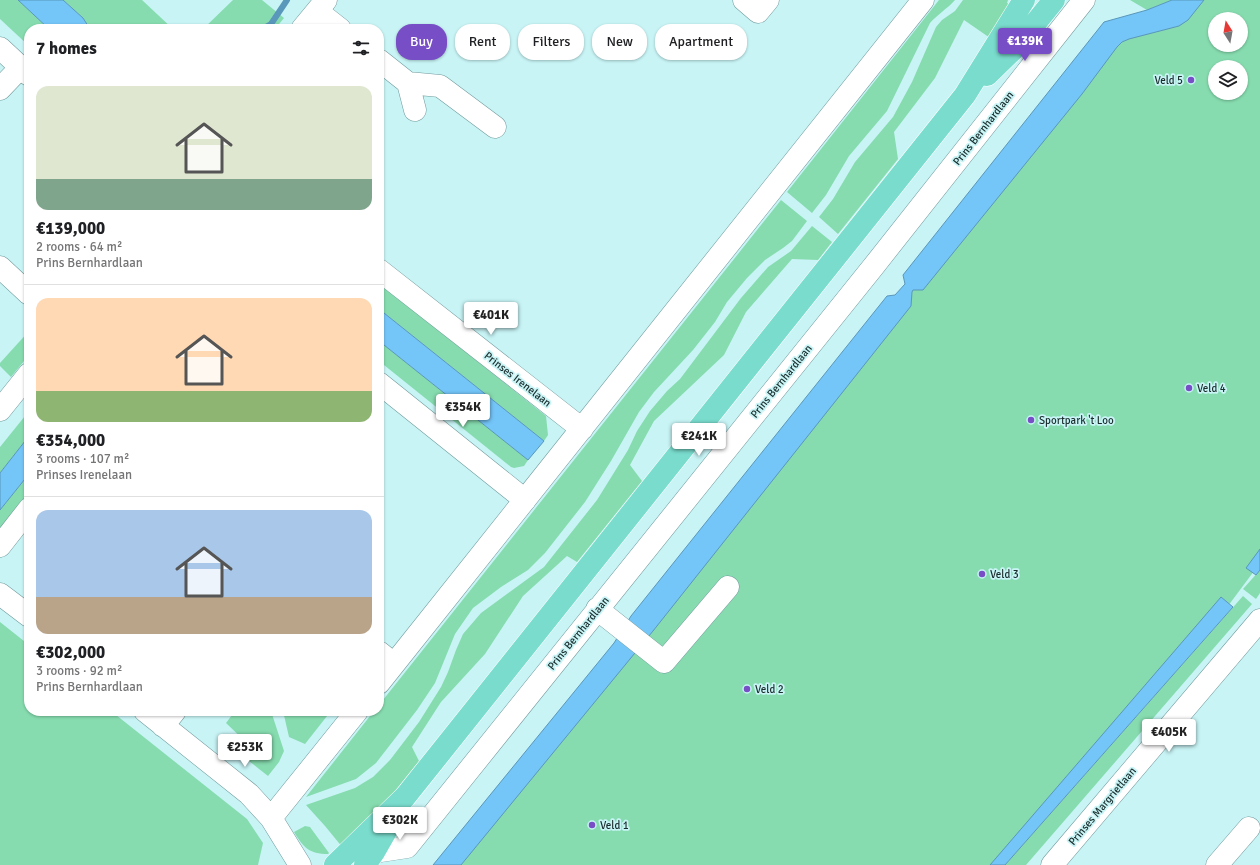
<!DOCTYPE html>
<meta charset="utf-8">
<style>
body{margin:0;font-family:Signika,sans-serif;background:#f6f6f6;color:#202124;height:100vh;display:flex;flex-direction:column;font-size:15px;white-space:nowrap}
*{box-sizing:border-box;margin:0}
p{font-size:13px;color:#757577}
.icon{flex:none;width:22px;height:22px;fill:none;stroke:currentColor;stroke-width:2;stroke-linecap:round;stroke-linejoin:round}
.map{position:relative;flex:1;overflow:hidden}
.drawer{position:absolute;left:24px;top:24px;width:360px;height:692px;display:flex;flex-direction:column;background:#fff;border-radius:16px;box-shadow:0 1px 3px #0004}
.drawer>*{flex:none}
.banner{position:absolute;left:396px;top:24px;width:380px;height:36px;display:flex;gap:8px}
.needle{width:26px;rotate:349deg}
.fabs{position:absolute;left:1208px;top:12px;display:grid;gap:8px}
.fabs a{display:grid;place-items:center;width:40px;height:40px;border-radius:50%;background:#fff;box-shadow:0 1px 3px #0004;font-size:20px}
.price{position:absolute;translate:-50% -34px;padding:0 9px;border-radius:4px;background:#fff;color:#222;font-size:13px;line-height:26px;filter:drop-shadow(0 1px 2px #0008)}
.price::after{content:'';position:absolute;left:50%;top:24px;width:12px;height:9px;margin-left:-6px;background:inherit;clip-path:polygon(0 0,100% 0,50% 100%)}
.price.current{background:#784ec7;color:#fff}
ul{padding:0;list-style:none}
li{display:grid;align-content:center;gap:8px;height:212px;padding:0 12px}
li+li{border-top:1px solid #e0e0e0}
li span{display:grid;place-items:center;height:124px;border-radius:12px;color:#555}
li>.icon{margin-inline-start:auto}
span .icon{width:72px;height:72px;fill:#fffc;stroke-width:1}
li b{font-size:17px}
h2{display:flex;justify-content:space-between;align-items:center;height:48px;padding:0 12px;font-size:17px}
.chip{padding:0 14px;border-radius:16px;background:#fff;box-shadow:0 1px 3px #0004;font-size:14px;line-height:36px}
.chip.current{background:#784ec7;color:#fff}
.map>svg:first-child{display:block}
</style>
<div class="map">
<svg width="1260" height="865" viewBox="0 0 1260 865">
<rect width="100%" height="100%" fill="#c8f4f6"/>
<path fill="#86dcaf" fill-rule="evenodd" d="M0,0h18l31,29h-20v17l-29,-27z
M63,0h79l31,29h-83l-7,-11z
M233,0h29l22,18 -9,11h-72z
M939,0h16c-8,9 -17,14 -25,23l-43,88 -38,45 -23,39 -14,18 -25,-21z
M963,0h45l-1,3 7,3 -21,34 -29,-20 -29,58 -41,54 4,27 -60,75 -19,-17 14,-18 22,-37 38,-45 19,-35 24,-55 6,-7 13,-9z
M1130,0h42l-25,10z
M1187,0h73v563l-32,43 -229,259h-553l669,-836zM1215,19h26v26h-26zM1215,67h26v26h-26z
M781,200l26,21 -15,20 -9,7 -18,12 -18,18 -20,24 -12,20 -22,28 -39,42 -15,20 -28,49 -26,41 -40,51 -17,17 -27,17 -28,21 -18,26 -20,49 -18,27 -41,53 -20,16 -50,18 68,-86h5v-6z
M812,226l20,16 -14,18 -26,-1 -46,53 -22,43 -70,66 -24,44 12,16 -65,81 -10,-6 -44,40 -38,58 -44,48 -29,45 7,14 -24,30 -52,57 -18,-22 -19,-21 49,-17 18,-11 17,-17 29,-38 22,-35 7,-15 8,-22 7,-16 18,-21 63,-46 53,-67 31,-50 9,-19 13,-20 17,-20 13,-12 61,-81 27,-31 23,-16z
M379,283l167,133 2,19 -4,6 -165,-132z
M29,331v24l-18,22 -11,-11v-3z
M379,341l149,119 -4,6 -10,2 -3,-1 -132,-106z
M29,411v25l-29,37v-26z
M29,474v24l-29,37v-25z
M1260,570v23l-4,6 -13,-10z
M1243,596l9,8 -226,261h-21z
M0,622l29,23v66h82l136,108 16,24 -5,22h-258z
M235,711h36l13,40 -5,11 -11,14 -19,-15 4,-7 -2,-7 -25,-24z
M283,711h48l-26,33 -16,-7z
M305,826l5,1 19,26 -1,1c-19,0 -25,-7 -34,-22z"/>
<path fill="#74c5f8" stroke="#5997bb" d="M18,0h45l20,18 7,11h-41z
M1172,0h32l-16,20 -9,6 -50,13 -7,3 -5,5 -35,47 -159,196h-10l-1,2 -1,14 -258,325 -192,234h-28l181,-222 17,-27 256,-320 8,-1 10,-11 -2,-9 201,-253 43,-12z
M379,309l165,132 -16,19 -149,-119z
M29,436v38l-29,36v-37z
M1260,549v21l-4,5 -10,-7z
M1221,597l12,10 -228,258h-15z"/>
<g fill="none" stroke-linecap="round" stroke-linejoin="round">
<path stroke="#5997bb" stroke-width="6" d="M262,29l9,-5 16,-24"/>
<g stroke="#719a9c" stroke-width="23">
<path id="minor" d="M744,0l14,12 10,-12
M317,11l23,18
M302,29l24,-29
M0,48l29,27
M379,60l29,23 32,3 55,41
M408,83l7,27
M0,89l21,-22
M0,267l29,27
M379,270l203,159
M379,383l146,117
M0,410l29,-36
M0,546l29,-37
M0,594l29,22
M597,609l67,53 64,-75
M379,652l15,12
M379,683l544,-683
M145,711l104,83 22,24 29,47
M163,726l12,-15
M271,818l86,-107
M374,852l33,-5 466,-580 211,-267
M1052,865l208,-245
M1217,865l32,-37"/>
</g>
<g stroke="#fff" stroke-width="23">
<path id="major" d="M987,75l29,-28 38,-47
M335,865l70,-68 560,-702 59,-95
M365,865l9,-13 20,-35"/>
</g>
<use href="#minor" stroke="#fff" stroke-width="22"/>
<use href="#major" stroke="#79dccd" stroke-width="22"/>
</g>
<g fill="#784ec7" stroke="#c8f4f6" stroke-width="1.5">
<circle cx="1191" cy="80" r="4"/>
<circle cx="1189" cy="388" r="4"/>
<circle cx="1031" cy="420" r="4"/>
<circle cx="982" cy="574" r="4"/>
<circle cx="747" cy="689" r="4"/>
<circle cx="592" cy="825" r="4"/>
</g>
<g text-anchor="middle" stroke-width="3.5" stroke-linejoin="round" paint-order="stroke">
<g font-size="11" fill="#1b2c2c" stroke="#c8f4f6" text-anchor="start">
<text x="1183" y="84" text-anchor="end">Veld 5</text>
<text x="1197" y="392">Veld 4</text>
<text x="1039" y="424">Sportpark 't Loo</text>
<text x="990" y="578">Veld 3</text>
<text x="755" y="693">Veld 2</text>
<text x="600" y="829">Veld 1</text>
</g>
<g font-size="11" fill="#1b2c2c" stroke="#c8f4f6">
<text transform="translate(983 128) rotate(-52)" y="4">Prins Bernhardlaan</text>
<text transform="translate(518 379) rotate(38)" y="4">Prinses Irenelaan</text>
<text transform="translate(781 381) rotate(-51)" y="4">Prins Bernhardlaan</text>
<text transform="translate(578 633) rotate(-51)" y="4">Prins Bernhardlaan</text>
<text transform="translate(1102 806) rotate(-50)" y="4">Prinses Margrietlaan</text>
</g>
</g>
</svg>
<div class="fabs">
<a><svg class="needle" viewBox="-14 -14 28 28"><path d="M0-13l5 13h-10z" fill="#e53935"/><path d="M0 13l5-13h-10z" fill="#757577"/></svg></a>
<a><svg class="icon" aria-label="layers" viewBox="0 0 24 24"><path d="M12 4l9 5-9 5-9-5zM3 14l9 5 9-5"/></svg></a>
</div>
<b class="price current" style="left:1025px;top:62px">€139K</b>
<b class="price" style="left:491px;top:336px">€401K</b>
<b class="price" style="left:463px;top:428px">€354K</b>
<b class="price" style="left:699px;top:457px">€241K</b>
<b class="price" style="left:1169px;top:753px">€405K</b>
<b class="price" style="left:245px;top:768px">€253K</b>
<b class="price" style="left:400px;top:841px">€302K</b>
<div class="banner">
<a class="chip current">Buy</a>
<a class="chip">Rent</a>
<a class="chip">Filters</a>
<a class="chip">New</a>
<a class="chip">Apartment</a>
</div>
<section class="drawer">
<h2>7 homes<svg class="icon" aria-label="filters" viewBox="0 0 24 24"><path d="M4 7h16M4 17h16"/><circle cx="9" cy="7" r="2"/><circle cx="15" cy="17" r="2"/></svg></h2>
<ul>
<li><span style="background:linear-gradient(#dfe7d0 75%,#7fa58c 0)"><svg class="icon" aria-label="home" viewBox="0 0 24 24"><path d="M3 11l9-7 9 7M6 9v11h12V9"/></svg></span><div><b>€139,000</b><p>2 rooms · 64 m²</p><p>Prins Bernhardlaan</p></div></li>
<li><span style="background:linear-gradient(#ffd9b3 75%,#8fb573 0)"><svg class="icon" aria-label="home" viewBox="0 0 24 24"><path d="M3 11l9-7 9 7M6 9v11h12V9"/></svg></span><div><b>€354,000</b><p>3 rooms · 107 m²</p><p>Prinses Irenelaan</p></div></li>
<li><span style="background:linear-gradient(#a9c7e8 70%,#b9a48a 0)"><svg class="icon" aria-label="home" viewBox="0 0 24 24"><path d="M3 11l9-7 9 7M6 9v11h12V9"/></svg></span><div><b>€302,000</b><p>3 rooms · 92 m²</p><p>Prins Bernhardlaan</p></div></li>
</ul>
</section>
</div>
